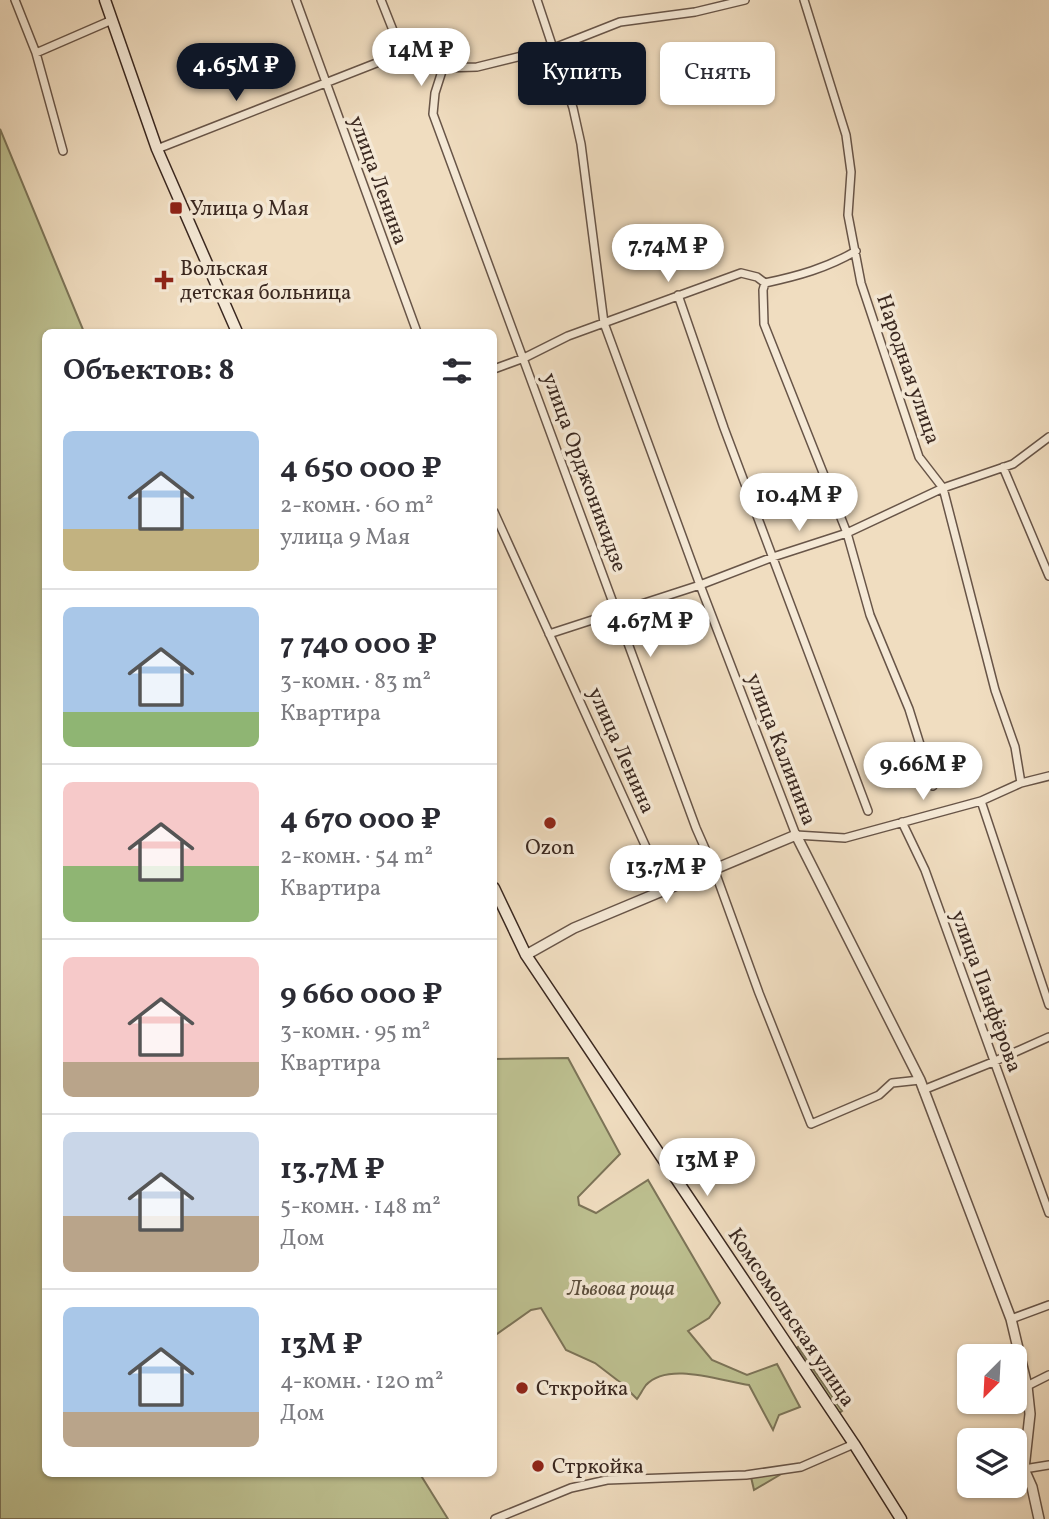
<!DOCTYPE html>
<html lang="ru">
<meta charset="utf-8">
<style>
body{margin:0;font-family:Vollkorn,serif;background:#f7f7f7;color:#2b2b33;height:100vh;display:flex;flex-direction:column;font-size:26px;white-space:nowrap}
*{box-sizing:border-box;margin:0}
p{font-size:23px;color:#7c7c81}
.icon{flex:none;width:38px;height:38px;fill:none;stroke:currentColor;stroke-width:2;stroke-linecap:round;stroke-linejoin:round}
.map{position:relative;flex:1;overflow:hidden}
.details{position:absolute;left:42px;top:329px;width:455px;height:1148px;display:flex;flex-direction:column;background:#fff;border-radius:10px;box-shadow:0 2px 5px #0004}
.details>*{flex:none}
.guide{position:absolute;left:518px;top:42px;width:425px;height:63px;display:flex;gap:14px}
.needle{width:46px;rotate:204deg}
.fabs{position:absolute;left:957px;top:1344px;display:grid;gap:14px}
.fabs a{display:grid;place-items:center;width:70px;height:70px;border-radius:10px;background:#fff;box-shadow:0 2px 5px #0004;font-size:35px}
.price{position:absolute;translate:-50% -60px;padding:0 16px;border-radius:24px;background:#fff;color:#222;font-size:23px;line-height:46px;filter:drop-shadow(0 2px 4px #0008)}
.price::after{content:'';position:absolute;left:50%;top:42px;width:21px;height:16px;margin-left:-10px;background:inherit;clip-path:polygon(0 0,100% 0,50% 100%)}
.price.selected{background:#111827;color:#fff}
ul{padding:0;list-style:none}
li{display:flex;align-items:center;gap:21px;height:175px;padding:0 21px}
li+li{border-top:2px solid #e1e1e2}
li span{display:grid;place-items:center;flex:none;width:196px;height:140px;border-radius:10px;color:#555}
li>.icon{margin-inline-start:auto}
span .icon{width:84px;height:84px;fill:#fffc;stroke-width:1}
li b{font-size:30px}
h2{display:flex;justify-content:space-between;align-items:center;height:84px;padding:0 21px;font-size:30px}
.tag{padding:0 24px;border-radius:10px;background:#fff;box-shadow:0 2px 5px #0004;font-size:24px;line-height:63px}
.tag.selected{background:#111827;color:#fff}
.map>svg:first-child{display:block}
</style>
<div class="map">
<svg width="1049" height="1519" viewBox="0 0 1049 1519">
<rect width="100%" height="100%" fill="#f0ddc0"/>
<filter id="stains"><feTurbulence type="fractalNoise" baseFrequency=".00286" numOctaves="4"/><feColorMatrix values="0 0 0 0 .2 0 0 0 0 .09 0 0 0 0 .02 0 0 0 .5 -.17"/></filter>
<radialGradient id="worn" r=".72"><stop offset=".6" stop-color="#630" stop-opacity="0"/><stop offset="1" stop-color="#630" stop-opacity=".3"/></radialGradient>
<path fill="#bdc090" stroke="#7c7458" stroke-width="2" d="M0,129l84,203h-38v1142h374l28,45h-448z
M568,1058l52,96 -42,43 1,8 17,8 52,-33 72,123 -11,15 -21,13 24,29 35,15 30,-11 23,43 -21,8 -6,15 -24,-45c-28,-4 -81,-24 -103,0 -3,4 -6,10 -9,14l-16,-16 -26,-20 -29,-13 -25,-42 -10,2 -37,26v-277z
M798,1347l44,64 -3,2 -44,-64z
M783,1473l-29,17 -3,-13z"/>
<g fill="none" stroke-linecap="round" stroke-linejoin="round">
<g stroke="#685548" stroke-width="10">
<path id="minor" d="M15,0l21,53 27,98
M296,0l121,332
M381,0l21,53
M537,0l36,108 8,36 23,179 96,262 96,250 49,3 136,-37 40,-18 28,-7
M804,0l42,135 5,37 -3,43 13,68 58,174 24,31 52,202 20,57 6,36
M36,53l76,-33
M402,53l21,5 20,10 34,-1 77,-19 66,-26 75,-10 50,-12
M443,68l-8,25 -2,21 263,714 18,41 45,124 52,131 68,-29 13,-12 28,-3
M157,149l245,-96
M765,283l-2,7 1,34 83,209 23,82 39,94 24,77
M678,295l46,133 144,383
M494,369l30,-11 44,-22 173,-63 16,4 8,6c33,-7 62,-15 91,-32
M1003,467l46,109
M494,512l171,377
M549,634l151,-49 73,-28 74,-24 96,-45 70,-24 36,-27
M981,801l68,204
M902,822l23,48 124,343
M923,1090l70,-28 56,-25
M1011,1319l38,-14
M1027,1386l22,-11
M1024,1469l25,-4
M495,1519l76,-31 36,-8 139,-5 55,-8 53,-23"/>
</g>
<g stroke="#685548" stroke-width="12">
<path id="tertiary" d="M526,955l48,-27 222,-93 124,245 91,239 16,67 3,28 -6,55 8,18 7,32"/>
</g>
<g stroke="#3a2820" stroke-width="13">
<path id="secondary" d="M105,0l52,149 80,183
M494,888l32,67 328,489 47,75"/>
</g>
<use href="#minor" stroke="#f5e9d6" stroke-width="7"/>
<use href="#tertiary" stroke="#f5e9d6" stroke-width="9"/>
<use href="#secondary" stroke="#f5e9d6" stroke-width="10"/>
</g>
<g fill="#8f2418" stroke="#f5e9d6" stroke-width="2.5">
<rect x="169" y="201" width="14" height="14" rx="3.5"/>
<path d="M160.5 269.5h7v7h7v7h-7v7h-7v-7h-7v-7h7z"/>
<circle cx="550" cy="823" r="7"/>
<circle cx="522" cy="1388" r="7"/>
<circle cx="538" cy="1466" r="7"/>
</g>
<g text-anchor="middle" stroke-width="7" stroke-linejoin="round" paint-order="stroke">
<g font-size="21" fill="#3a2820" stroke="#f5e9d6">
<text transform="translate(379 180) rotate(70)" y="7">улица Ленина</text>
<text transform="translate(909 369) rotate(71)" y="7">Народная улица</text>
<text transform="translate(585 472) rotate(70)" y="7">улица Орджоникидзе</text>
<text transform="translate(782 749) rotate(69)" y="7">улица Калинина</text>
<text transform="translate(622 750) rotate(66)" y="7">улица Ленина</text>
<text transform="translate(987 991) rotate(70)" y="7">улица Панфёрова</text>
<text transform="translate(792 1317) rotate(56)" y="7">Комсомольская улица</text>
</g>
<g font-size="21" fill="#3a2820" stroke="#f5e9d6" text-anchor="start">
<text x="190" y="215">Улица 9 Мая</text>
<text x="180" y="275">Вольская<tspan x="180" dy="24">детская больница</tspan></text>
<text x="550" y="854" text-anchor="middle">Ozon</text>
<text x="536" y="1395">Сткройка</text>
<text x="552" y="1473">Стркойка</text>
</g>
<g font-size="21" font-style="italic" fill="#5b4e3c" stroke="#f5e9d6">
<text x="621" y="1295">Львова роща</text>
</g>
</g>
<rect width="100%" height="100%" filter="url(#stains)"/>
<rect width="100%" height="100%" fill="url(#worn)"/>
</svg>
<div class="fabs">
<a><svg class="needle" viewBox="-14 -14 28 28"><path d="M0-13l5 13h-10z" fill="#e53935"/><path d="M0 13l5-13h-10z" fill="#7c7c81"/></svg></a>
<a><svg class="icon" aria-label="layers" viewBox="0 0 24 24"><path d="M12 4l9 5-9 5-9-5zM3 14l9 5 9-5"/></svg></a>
</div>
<b class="price" style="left:421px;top:88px">14M ₽</b>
<b class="price selected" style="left:236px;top:103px">4.65M ₽</b>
<b class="price" style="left:668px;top:284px">7.74M ₽</b>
<b class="price" style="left:799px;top:533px">10.4M ₽</b>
<b class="price" style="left:650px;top:659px">4.67M ₽</b>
<b class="price" style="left:923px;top:802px">9.66M ₽</b>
<b class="price" style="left:666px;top:905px">13.7M ₽</b>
<b class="price" style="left:707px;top:1198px">13M ₽</b>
<div class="guide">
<a class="tag selected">Купить</a>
<a class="tag">Снять</a>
</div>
<section class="details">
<h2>Объектов: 8<svg class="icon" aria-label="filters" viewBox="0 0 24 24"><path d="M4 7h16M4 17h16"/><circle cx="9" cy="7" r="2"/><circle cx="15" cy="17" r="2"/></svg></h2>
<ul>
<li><span style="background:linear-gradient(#a9c7e8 70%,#c2b280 0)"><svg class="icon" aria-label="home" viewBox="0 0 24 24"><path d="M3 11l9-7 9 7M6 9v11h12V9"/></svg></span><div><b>4 650 000 ₽</b><p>2-комн. · 60 m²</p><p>улица 9 Мая</p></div></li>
<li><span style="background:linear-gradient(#a9c7e8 75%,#8fb573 0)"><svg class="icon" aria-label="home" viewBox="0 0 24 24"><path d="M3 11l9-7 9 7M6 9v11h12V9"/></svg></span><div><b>7 740 000 ₽</b><p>3-комн. · 83 m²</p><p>Квартира</p></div></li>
<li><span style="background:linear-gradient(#f6c9c9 60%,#8fb573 0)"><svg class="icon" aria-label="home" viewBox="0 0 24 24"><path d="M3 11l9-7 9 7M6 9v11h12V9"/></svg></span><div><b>4 670 000 ₽</b><p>2-комн. · 54 m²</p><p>Квартира</p></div></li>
<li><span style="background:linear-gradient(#f6c9c9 75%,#b9a48a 0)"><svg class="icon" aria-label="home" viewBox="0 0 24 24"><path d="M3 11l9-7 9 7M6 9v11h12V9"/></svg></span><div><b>9 660 000 ₽</b><p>3-комн. · 95 m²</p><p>Квартира</p></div></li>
<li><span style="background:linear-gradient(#c9d6e8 60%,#b9a48a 0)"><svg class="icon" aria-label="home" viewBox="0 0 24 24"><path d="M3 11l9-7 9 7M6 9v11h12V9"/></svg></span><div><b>13.7M ₽</b><p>5-комн. · 148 m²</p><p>Дом</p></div></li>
<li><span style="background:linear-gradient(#a9c7e8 75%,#b9a48a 0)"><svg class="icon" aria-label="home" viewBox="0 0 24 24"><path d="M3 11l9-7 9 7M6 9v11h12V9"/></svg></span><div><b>13M ₽</b><p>4-комн. · 120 m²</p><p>Дом</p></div></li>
</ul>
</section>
</div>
